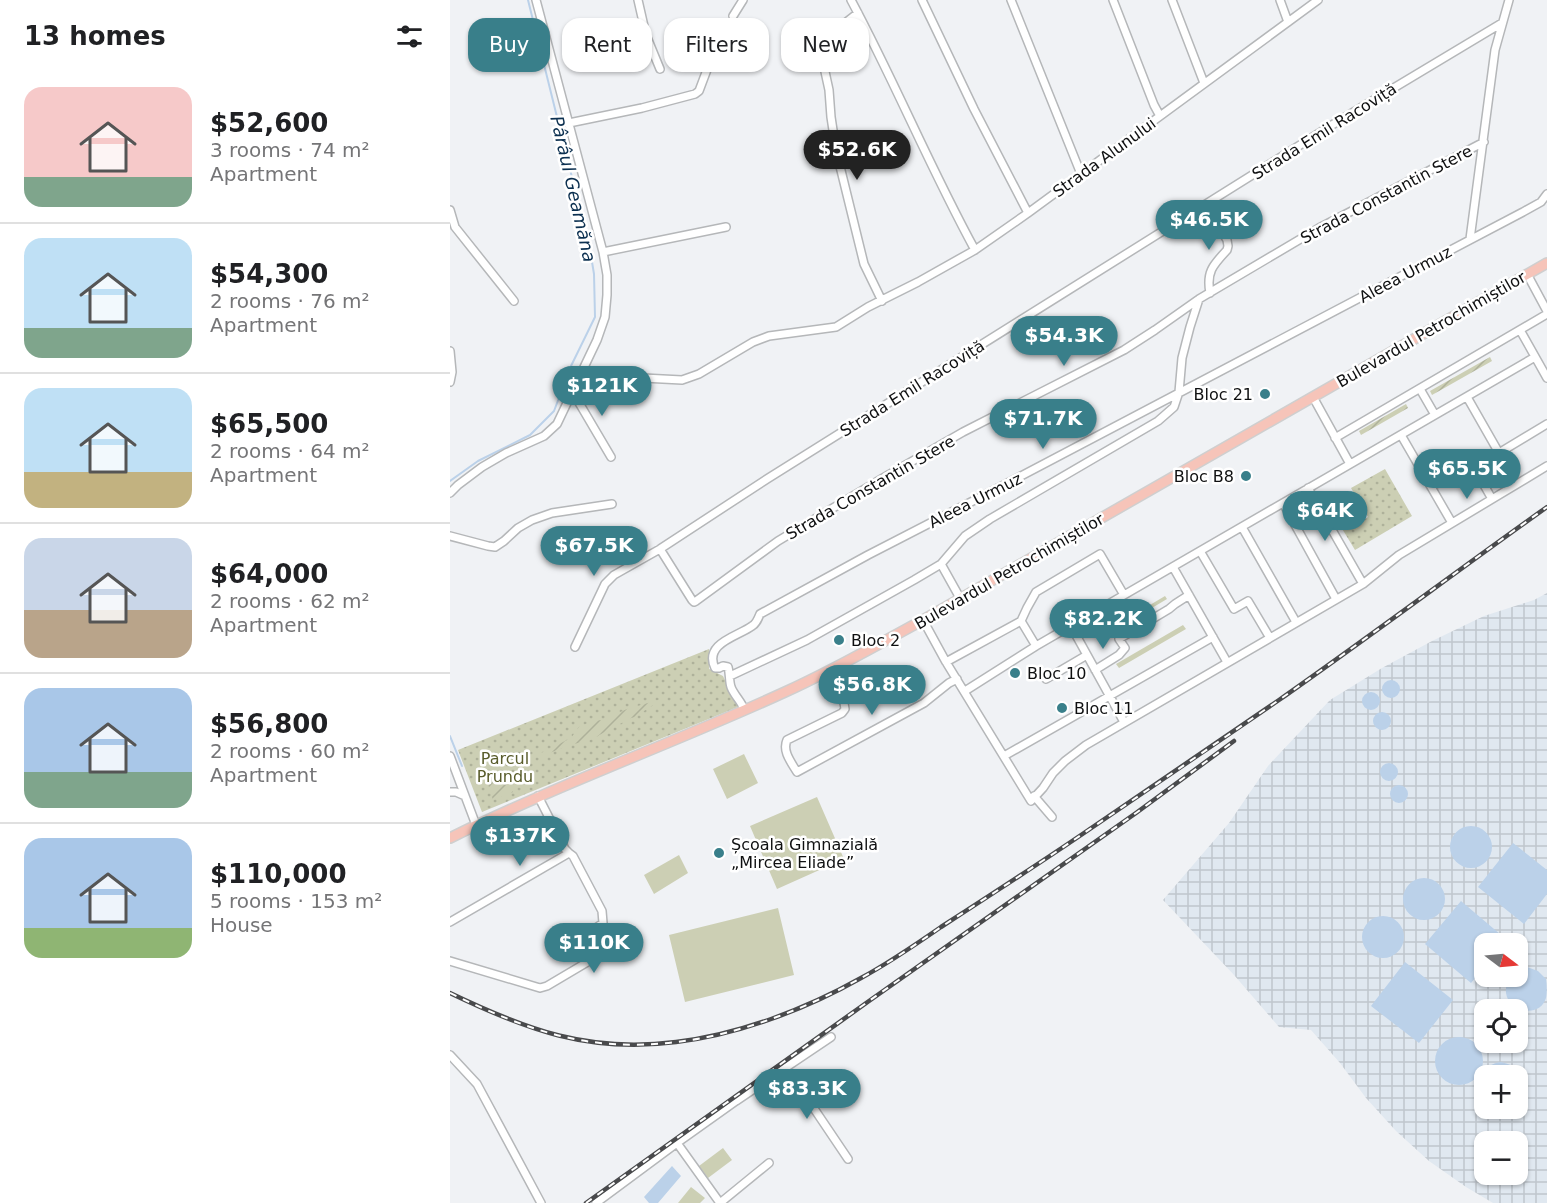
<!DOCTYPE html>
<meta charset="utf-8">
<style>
body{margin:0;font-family:"DejaVu Sans",sans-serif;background:#f6f6f6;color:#202124;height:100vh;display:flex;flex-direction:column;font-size:22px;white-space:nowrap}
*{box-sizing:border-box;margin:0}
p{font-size:20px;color:#757577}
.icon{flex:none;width:33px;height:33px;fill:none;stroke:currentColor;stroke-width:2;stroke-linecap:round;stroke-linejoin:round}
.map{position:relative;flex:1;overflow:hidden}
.details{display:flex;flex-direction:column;background:#fff;width:450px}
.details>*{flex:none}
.top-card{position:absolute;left:18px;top:18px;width:570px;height:54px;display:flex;gap:12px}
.needle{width:39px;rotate:106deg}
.controls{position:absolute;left:1024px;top:933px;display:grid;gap:12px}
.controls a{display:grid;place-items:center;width:54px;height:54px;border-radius:12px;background:#fff;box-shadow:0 2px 4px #0004;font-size:30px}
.price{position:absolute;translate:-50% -51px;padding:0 14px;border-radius:21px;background:#397f8a;color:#fff;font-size:20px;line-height:39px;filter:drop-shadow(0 2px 3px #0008)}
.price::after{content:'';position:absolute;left:50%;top:36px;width:18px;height:14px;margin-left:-9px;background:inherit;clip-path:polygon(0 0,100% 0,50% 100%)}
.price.active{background:#222;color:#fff}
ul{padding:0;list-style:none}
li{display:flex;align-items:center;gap:18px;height:150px;padding:0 24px}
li+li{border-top:2px solid #e0e0e0}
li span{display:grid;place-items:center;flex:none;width:168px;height:120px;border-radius:18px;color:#555}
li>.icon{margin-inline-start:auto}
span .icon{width:72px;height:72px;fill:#fffc;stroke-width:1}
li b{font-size:26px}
h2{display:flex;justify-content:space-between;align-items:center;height:72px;padding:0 24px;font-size:26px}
.pill{padding:0 21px;border-radius:18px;background:#fff;box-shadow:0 2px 4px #0004;font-size:21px;line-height:54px}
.pill.active{background:#397f8a;color:#fff}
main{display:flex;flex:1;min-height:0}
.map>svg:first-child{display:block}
</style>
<main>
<section class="details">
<h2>13 homes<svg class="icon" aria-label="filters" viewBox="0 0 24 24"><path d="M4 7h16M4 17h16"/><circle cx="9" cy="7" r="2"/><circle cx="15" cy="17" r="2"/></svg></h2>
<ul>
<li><span style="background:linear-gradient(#f6c9c9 75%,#7fa58c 0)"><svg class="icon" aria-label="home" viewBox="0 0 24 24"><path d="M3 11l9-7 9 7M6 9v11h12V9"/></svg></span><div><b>$52,600</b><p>3 rooms · 74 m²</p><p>Apartment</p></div></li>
<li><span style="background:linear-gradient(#bfe0f5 75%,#7fa58c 0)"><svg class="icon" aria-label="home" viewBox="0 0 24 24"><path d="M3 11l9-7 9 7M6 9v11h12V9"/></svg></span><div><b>$54,300</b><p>2 rooms · 76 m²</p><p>Apartment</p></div></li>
<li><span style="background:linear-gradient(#bfe0f5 70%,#c2b280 0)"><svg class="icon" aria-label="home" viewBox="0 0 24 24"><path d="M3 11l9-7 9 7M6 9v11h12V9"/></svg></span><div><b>$65,500</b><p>2 rooms · 64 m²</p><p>Apartment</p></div></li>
<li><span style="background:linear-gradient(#c9d6e8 60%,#b9a48a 0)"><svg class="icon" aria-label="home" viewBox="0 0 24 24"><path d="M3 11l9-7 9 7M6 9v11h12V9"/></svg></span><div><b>$64,000</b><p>2 rooms · 62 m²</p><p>Apartment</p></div></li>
<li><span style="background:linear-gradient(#a9c7e8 70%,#7fa58c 0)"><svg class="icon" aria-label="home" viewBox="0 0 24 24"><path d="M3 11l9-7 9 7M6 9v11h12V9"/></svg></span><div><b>$56,800</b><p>2 rooms · 60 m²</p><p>Apartment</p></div></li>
<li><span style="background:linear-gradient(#a9c7e8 75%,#8fb573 0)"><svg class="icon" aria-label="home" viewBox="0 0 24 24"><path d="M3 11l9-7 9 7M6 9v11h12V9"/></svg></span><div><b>$110,000</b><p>5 rooms · 153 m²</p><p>House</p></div></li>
</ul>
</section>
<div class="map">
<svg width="1097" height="1203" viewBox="0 0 1097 1203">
<defs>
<pattern id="industrial-grid" width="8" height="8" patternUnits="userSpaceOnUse" patternTransform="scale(1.5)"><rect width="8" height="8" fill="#e0e8f0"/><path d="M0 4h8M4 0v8" fill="none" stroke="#bfc6cd"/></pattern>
<pattern id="park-dots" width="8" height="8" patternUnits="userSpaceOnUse" patternTransform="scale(1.5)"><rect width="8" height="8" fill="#cccfb4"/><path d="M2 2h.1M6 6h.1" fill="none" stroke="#aeb19a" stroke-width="1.8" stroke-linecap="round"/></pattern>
<pattern id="garden-furrows" width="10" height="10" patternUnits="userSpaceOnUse" patternTransform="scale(1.5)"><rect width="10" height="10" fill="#cccfb4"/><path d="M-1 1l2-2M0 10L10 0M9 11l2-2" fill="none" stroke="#aeb19a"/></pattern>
</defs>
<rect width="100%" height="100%" fill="#f0f2f5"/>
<path fill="url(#industrial-grid)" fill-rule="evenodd" d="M1097,593v610h-54l-27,-16 -37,-26 -33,-30 -30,-33 -26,-35 -29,-33 -32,-3 -45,-52 -71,-75 66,-77 39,-57 62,-66 52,-32 50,-27 52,-25 50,-16zM1035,944h33v32h-33zM1035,1010h33v32h-33zM1035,1076h33v32h-33zM1035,1142h33v32h-33z"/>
<path fill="#cccfb4" d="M715,596l2,3 -57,34 -2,-3z
M733,625l3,4 -67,39 -3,-4z
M294,754l14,29 -31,16 -14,-30z
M367,797l27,62 -67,30 -27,-63z
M229,855l9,18 -34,21 -10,-19z
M328,908l16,67 -109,27 -16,-67z
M273,1148l9,12 -24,18 -9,-12z
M241,1187l14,11 -5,5h-22z"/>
<path fill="url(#park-dots)" d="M935,469l27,47 -57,34 -14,-23 15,-8 3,4 9,-6 -17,-29z
M259,649v20l14,7 15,31 -256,105 -24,-62z"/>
<path fill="url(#garden-furrows)" d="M1040,357l2,4 -60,34 -2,-4z
M956,404l2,4 -47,27 -2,-4z
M212,699l-27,18 -4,1 -41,22 -20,5 -31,12v-3l32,-16 8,-11 14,-6 9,-1 25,-11z
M51,776l2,4 8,5 2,7 -20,8 -5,-16 2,-3z"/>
<path fill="#bbd1e9" d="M932 689a9 9 0 1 1 18 0a9 9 0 1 1-18 0Z
M912 701a9 9 0 1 1 18 0a9 9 0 1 1-18 0Z
M923 721a9 9 0 1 1 18 0a9 9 0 1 1-18 0Z
M930 772a9 9 0 1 1 18 0a9 9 0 1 1-18 0Z
M940 794a9 9 0 1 1 18 0a9 9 0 1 1-18 0Z
M1000 847a21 21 0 1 1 42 0a21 21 0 1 1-42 0Z
M1063,843l34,27v24l-23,30 -46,-37z
M953 899a21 21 0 1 1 42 0a21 21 0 1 1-42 0Z
M1011,901l46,39 -3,3 -19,1v22l-14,17 -46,-39z
M912 937a21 21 0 1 1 42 0a21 21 0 1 1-42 0Z
M955,962l48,38 -34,43 -48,-37z
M1077,967l11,4 8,8c1,6 1,14 0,19 -8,26 -54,9 -36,-21l8,-1v-6z
M985 1061a24 24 0 1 1 48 0a24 24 0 1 1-48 0Z
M1050,1062c22,3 33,24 18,42v-28h-33v29c-15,-17 -6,-39 15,-43z
M222,1166l9,10 -23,27h-9l-5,-6z"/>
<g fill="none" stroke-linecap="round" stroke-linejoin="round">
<path stroke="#bbd1e9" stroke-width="2" d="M0,481l28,-20 52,-26 24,-24 17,-45 24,-49 -1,-43 -4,-24 -62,-250
M0,736l12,30"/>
<g stroke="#b5b7b9" stroke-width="10">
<path id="minor" d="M188,0l8,35 14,34
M401,0c44,82 79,168 124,250
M472,0l52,109 54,104
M561,0l70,174
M663,0l41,105 6,11
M722,0l32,83
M830,0l8,22
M408,13l-28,22 -5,8 -3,9 2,15 5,23 2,27 5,33 28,114 18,37
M283,16l10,-16
M119,123l73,-15 53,-14 4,-3 9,-24
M756,205l21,35 1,6 -1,4c-14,15 -21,22 -17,43
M0,210l5,17 59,74
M1020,239l25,-189 14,-50
M153,252l123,-25
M1077,274l20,37
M1070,330l27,48
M0,351l2,21 -2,10
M127,380l47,-3 58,3 17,-6 54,-32 16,-6 67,-9 32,-20 50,-25 57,-32 53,-37 290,-213
M970,389l15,26
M121,393l7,8 33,56
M863,397l37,67
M1017,397l32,56
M951,435l51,88
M885,438l212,-124
M1024,468l73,-44
M981,487l40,-25 21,37
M858,488l55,96
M0,493l8,-8 24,-18 24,-14 38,-17 13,-12 40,-84 8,-23 2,-22v-20l-4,-23 -67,-252
M833,503l53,96
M792,527l54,95
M0,536l38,10 7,1 9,-6 14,-13 14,-8 20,-7 60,-9
M210,549l32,51 2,2 2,-1 82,-60 105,-63 80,-46 161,-82 31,-20 44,-31 120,-71 165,-86
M750,551l34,58 14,-8 22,37
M723,567l54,95
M510,598l-19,-34 24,-28 25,-17 168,-98 16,-14 5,-15 3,-34 8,-31 9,-28
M473,620l23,42 85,139 12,-13 10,-15 12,-12 21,-16 277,-161 36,-29 148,-89
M571,621l15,25
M621,626l53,96
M125,647l30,-63 9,-9 46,-26 107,-70 565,-354 170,-102
M496,662l75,-41 6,-13 9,-16 64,-38 24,41
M645,670l24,-15 6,-7 -6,-9 50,-30 6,-5 14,-9
M377,672l17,31 1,6 -3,4 -55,27c-5,11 4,22 10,32l127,-69 25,-20 8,-4
M280,676l77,-36 107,-60 27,-16
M596,679l41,-24
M515,691l71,-45 499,-289
M294,709c-3,-8 -10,-14 -13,-22 -2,-6 -1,-13 -3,-20l-5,-1 -4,2h-4c-12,-25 24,-32 37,-42 4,-2 6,-7 8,-12l108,-59 132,-68 523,-275 18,-10 6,-8
M0,756l26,69
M554,756l209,-119
M0,792h6l9,4
M584,796l18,21
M0,922l119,-69 -4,-4 -27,-53
M0,961l90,27 7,-2 54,-32 -14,-20 16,-11 -1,-12 -29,-55 -4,-3
M0,1055l27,29 64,119
M336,1067l62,92
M227,1143l59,-42 95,-64
M146,1203l81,-60 43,60
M270,1203l49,-40"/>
</g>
<g stroke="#cfcfcf" stroke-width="12">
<path id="major" d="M0,838c109,-54 224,-95 335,-146 47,-21 92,-47 138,-72l624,-357"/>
</g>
<use href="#minor" stroke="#fff" stroke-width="7"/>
<use href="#major" stroke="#f6c4b9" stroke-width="9"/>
<g stroke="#494a4c" stroke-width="4.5">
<path id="rail" d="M0,993c77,37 138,60 226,49 62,-7 130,-33 185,-64 28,-15 54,-33 80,-51 48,-31 96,-62 143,-94 65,-44 130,-88 195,-133 90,-63 178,-129 268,-193
M136,1203l283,-202 267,-188 98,-72"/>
</g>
<use href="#rail" stroke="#fff" stroke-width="2" stroke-dasharray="7" stroke-linecap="butt"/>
</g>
<g fill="#397f8a" stroke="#fff" stroke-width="2">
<circle cx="815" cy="394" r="6"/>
<circle cx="796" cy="476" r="6"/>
<circle cx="389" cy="640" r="6"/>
<circle cx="565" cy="673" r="6"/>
<circle cx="612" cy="708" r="6"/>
<circle cx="269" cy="853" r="6"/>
</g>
<g text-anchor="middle" stroke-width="5" stroke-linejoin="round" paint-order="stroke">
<g font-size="16" fill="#0f1011" stroke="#fff">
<text transform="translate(874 131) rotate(-32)" y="6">Strada Emil Racoviță</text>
<text transform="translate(654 157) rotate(-36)" y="6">Strada Alunului</text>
<text transform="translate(936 194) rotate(-28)" y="6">Strada Constantin Stere</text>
<text transform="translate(955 274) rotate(-28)" y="6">Aleea Urmuz</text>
<text transform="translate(981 329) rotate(-30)" y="6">Bulevardul Petrochimiștilor</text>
<text transform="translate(462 388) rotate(-32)" y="6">Strada Emil Racoviță</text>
<text transform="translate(420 487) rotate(-30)" y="6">Strada Constantin Stere</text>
<text transform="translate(525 500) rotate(-27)" y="6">Aleea Urmuz</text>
<text transform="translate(559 571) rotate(-30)" y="6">Bulevardul Petrochimiștilor</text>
</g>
<g font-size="16" fill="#0f1011" stroke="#fff" text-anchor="start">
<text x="803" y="400" text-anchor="end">Bloc 21</text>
<text x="784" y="482" text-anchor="end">Bloc B8</text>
<text x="401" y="646">Bloc 2</text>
<text x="577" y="679">Bloc 10</text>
<text x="624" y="714">Bloc 11</text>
<text x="281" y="850">Școala Gimnazială<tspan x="281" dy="18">„Mircea Eliade”</tspan></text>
</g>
<g font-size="16" fill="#595c2b" stroke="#fff">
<text x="55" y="764">Parcul<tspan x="55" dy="18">Prundu</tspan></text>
</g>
<g font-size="18" font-style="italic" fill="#0c3050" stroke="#fff">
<text transform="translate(123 189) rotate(77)" y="6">Pârâul Geamăna</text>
</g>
</g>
</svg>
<div class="controls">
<a><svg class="needle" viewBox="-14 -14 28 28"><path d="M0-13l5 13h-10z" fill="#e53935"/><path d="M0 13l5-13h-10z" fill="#757577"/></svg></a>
<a><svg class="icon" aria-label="locate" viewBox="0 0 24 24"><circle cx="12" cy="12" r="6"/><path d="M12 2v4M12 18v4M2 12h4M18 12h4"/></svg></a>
<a>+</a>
<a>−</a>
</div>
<b class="price active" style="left:407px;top:181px">$52.6K</b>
<b class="price" style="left:759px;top:251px">$46.5K</b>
<b class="price" style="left:614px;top:367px">$54.3K</b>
<b class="price" style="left:152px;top:417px">$121K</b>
<b class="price" style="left:593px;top:450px">$71.7K</b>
<b class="price" style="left:1017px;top:500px">$65.5K</b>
<b class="price" style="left:875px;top:542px">$64K</b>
<b class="price" style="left:144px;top:577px">$67.5K</b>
<b class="price" style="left:653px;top:650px">$82.2K</b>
<b class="price" style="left:422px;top:716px">$56.8K</b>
<b class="price" style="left:70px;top:867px">$137K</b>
<b class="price" style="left:144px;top:974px">$110K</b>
<b class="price" style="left:357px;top:1120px">$83.3K</b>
<div class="top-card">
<a class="pill active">Buy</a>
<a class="pill">Rent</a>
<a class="pill">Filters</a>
<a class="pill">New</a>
</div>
</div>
</main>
